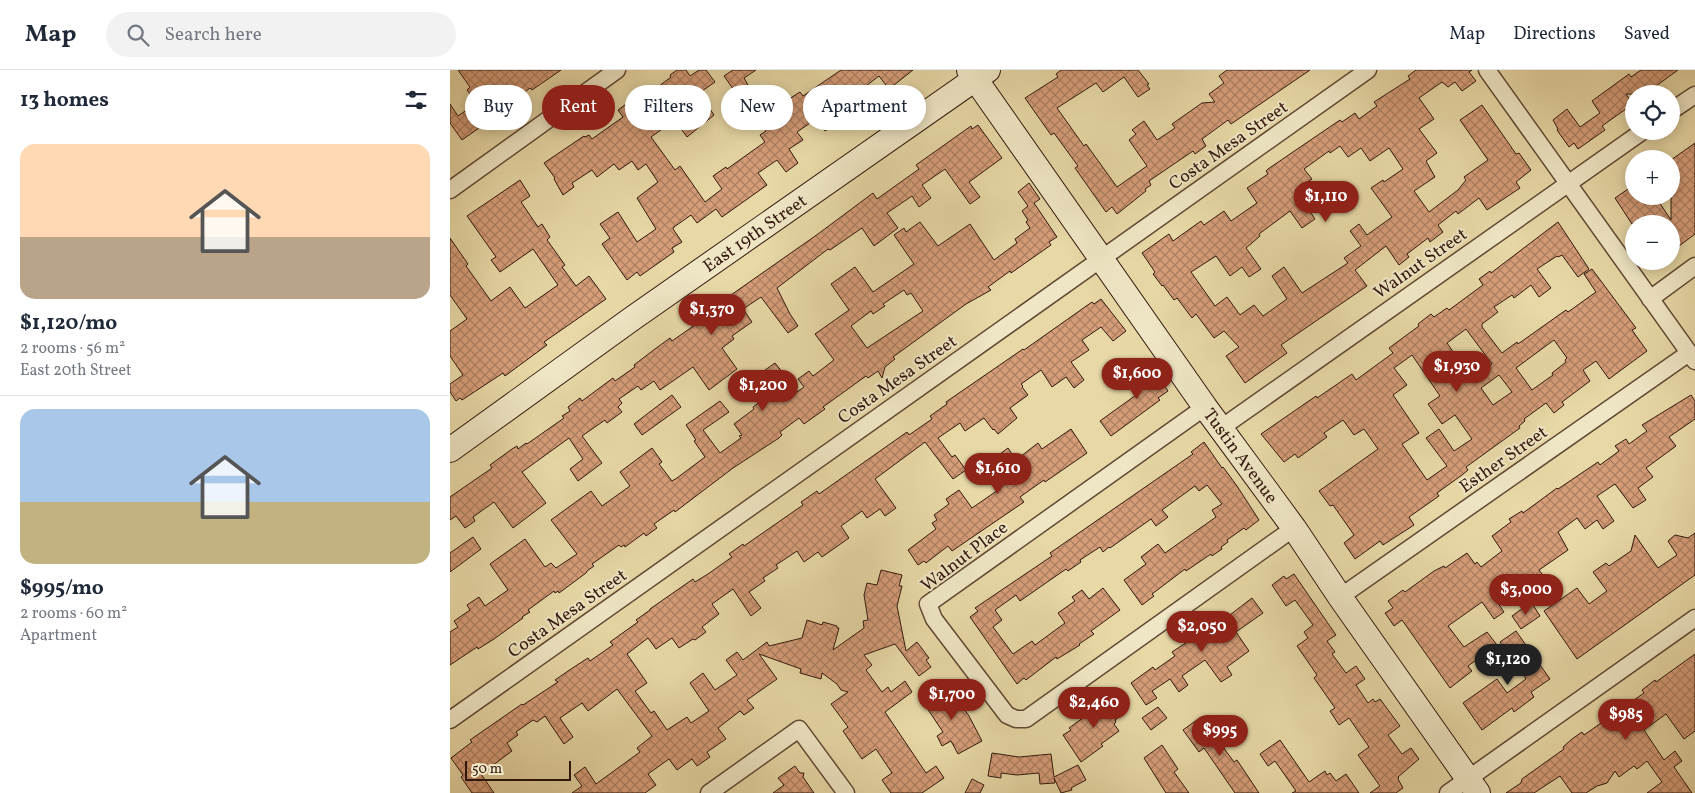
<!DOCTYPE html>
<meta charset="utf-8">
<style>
body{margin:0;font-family:Vollkorn,serif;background:#f2f2f3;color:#1f2937;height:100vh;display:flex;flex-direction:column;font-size:19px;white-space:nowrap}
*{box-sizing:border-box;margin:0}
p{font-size:16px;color:#747a83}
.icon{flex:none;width:28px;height:28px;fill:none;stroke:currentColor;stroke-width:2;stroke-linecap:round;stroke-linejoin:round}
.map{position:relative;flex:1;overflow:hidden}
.details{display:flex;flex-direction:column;background:#fff;width:450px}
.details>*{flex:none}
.top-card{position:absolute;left:15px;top:15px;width:475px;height:45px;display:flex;gap:10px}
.tools{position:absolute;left:1175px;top:15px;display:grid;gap:10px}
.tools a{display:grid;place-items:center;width:55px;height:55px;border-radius:50%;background:#fff;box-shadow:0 2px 12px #0003;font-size:25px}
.scale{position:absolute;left:15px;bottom:12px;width:106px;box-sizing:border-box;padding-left:5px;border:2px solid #33180e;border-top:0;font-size:14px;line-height:18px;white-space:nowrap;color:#33180e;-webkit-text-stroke:4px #efe6c5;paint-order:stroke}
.price{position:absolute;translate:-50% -42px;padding:0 11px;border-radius:18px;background:#8f2418;color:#fff;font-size:16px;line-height:32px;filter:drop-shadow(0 1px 2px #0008)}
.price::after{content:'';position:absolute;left:50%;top:30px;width:15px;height:11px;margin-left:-8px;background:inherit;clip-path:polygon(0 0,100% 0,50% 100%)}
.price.current{background:#222;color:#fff}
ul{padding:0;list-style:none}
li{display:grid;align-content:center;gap:10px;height:265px;padding:0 20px}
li+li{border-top:1px solid #e0e1e3}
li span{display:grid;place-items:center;height:155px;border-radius:15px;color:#555}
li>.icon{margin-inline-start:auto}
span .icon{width:90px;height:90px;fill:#fffc;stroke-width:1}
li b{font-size:21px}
h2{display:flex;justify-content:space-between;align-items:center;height:60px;padding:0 20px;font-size:21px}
.chip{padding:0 18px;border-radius:22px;background:#fff;box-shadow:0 2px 12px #0003;font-size:18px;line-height:45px}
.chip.current{background:#8f2418;color:#fff}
header{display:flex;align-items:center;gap:30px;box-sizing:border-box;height:70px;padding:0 25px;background:#fff;border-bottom:1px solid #e0e1e3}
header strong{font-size:24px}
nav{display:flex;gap:28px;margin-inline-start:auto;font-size:18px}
.search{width:350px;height:45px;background:#f2f2f3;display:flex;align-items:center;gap:12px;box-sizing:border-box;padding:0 18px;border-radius:28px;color:#747a83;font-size:19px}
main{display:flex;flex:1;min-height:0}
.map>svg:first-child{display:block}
</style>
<header>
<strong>Map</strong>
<div class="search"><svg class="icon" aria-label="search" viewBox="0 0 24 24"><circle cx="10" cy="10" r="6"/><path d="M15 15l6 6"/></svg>Search here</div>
<nav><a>Map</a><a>Directions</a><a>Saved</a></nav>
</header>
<main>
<section class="details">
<h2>13 homes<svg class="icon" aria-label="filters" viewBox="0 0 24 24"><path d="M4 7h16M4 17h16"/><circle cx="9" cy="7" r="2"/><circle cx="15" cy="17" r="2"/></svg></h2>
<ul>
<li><span style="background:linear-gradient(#ffd9b3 60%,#b9a48a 0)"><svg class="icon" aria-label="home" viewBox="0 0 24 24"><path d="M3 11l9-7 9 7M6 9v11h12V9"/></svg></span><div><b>$1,120/mo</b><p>2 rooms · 56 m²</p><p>East 20th Street</p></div></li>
<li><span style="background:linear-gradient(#a9c7e8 60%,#c2b280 0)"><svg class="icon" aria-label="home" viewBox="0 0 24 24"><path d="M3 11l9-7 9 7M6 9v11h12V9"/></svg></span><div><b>$995/mo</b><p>2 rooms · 60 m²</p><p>Apartment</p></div></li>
</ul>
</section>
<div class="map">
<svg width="1245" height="723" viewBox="0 0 1245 723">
<defs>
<pattern id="building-cross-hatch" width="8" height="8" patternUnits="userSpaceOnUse" patternTransform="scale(1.25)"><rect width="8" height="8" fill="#d59d78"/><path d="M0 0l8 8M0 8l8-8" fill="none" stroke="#ad7f61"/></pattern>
</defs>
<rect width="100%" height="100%" fill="#e7d8a6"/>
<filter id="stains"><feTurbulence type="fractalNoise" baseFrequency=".004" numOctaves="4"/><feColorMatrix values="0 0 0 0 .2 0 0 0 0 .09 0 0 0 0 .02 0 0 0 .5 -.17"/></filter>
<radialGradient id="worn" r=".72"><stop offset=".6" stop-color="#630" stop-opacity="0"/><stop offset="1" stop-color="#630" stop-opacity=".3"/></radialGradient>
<path fill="url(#building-cross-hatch)" stroke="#33180e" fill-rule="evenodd" d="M8,0h103l-29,20 -2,-2 -28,21 1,2 -41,29 -12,-17v-19l8,12 19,-13 -10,-13 3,-3z
M227,0h9l4,6 9,-6h7l9,12 -16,11 15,22 -27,22 -12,-17 -24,17 24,33 5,-4 25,36 17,-13 -9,-13 13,-9 1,2 38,-27 -5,-7 6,-4 -1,-2 25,-18 -3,-4 5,-3 -3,-5 11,-7 3,4 38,-26h72l-24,19 -10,-13 -17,13 3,5 -14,10 5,7 -31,20 -9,-12 -19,13 6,8 -14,9 9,14 -12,9 -9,-12 -19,13 9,12 -45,32 -6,-8 -19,14 -6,-8 -17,12 -1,2 9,13 -10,6 2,4 -34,24 -3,-4 -10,8 -25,-36 8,-6 -10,-14 18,-12 19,30 19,-13 -19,-31 21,-16 -12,-18 -8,6 -6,-9 -13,9 -5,-6 -17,13 -5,-7 -20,13 2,4 -11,8 -9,-16 1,-1 -11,-15 40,-27 1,1 4,-2 3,4 31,-22 -5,-7 33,-24 3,4 17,-13 -1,-2z
M283,0h23l-12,8 4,7 -12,8 -12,-17z
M611,0h77l11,14 -2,1 3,4 -12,8 -14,-20 -21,15 -7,-9 -39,25 27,38 2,-2 31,43 30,-21 -18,-26 7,-6 -4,-4 12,-9 13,19 18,-12 -3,-4 30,-21 13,-1 -6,-8 15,-11 -5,-7 8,-6h83l-79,54 -3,-4 -26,19 4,7 -11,8 -2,-3 -44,30 2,4 -6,4 1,2 -29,23 -5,-7 -6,5 -31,-44 3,-2 -24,-33 -3,2 -26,-37 33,-21 -2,-3z
M966,0h56l-3,2 7,9 -14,10 -7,-9 -7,5 -6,-5 -23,16 15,21 -15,10 18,24 -11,8 9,16 -21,14 15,21 29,-22 8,-10 -2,-3 24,-17 -28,-40 22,-15 34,49 3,-1 12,17 -15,12 4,6 -33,22 -8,-12 -21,16 -2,-3 -18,14 5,7 -13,10 -2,-4 -21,16 2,3 -10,8 -13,-19 -22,17 -9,7 12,16 -86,59 6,8 -42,30 -19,-27 13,-9 -15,-16 -10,7 -18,-24 -4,4 -15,-20 -3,2 -11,-15 -1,1 -9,-12 2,-2 -13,-19 27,-19 4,7 28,-20 3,4 20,-14 7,10 26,-18 -10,-15 21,-14 -2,-3 2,-2 72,-49 2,2 13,-9 4,6 18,-13 -3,-4 36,-23 -2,-3zM890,76l8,11 13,-9 9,13 19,-13 14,21 -19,13 -1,-2 -12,8 21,29 -25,18 -8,-11 -9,7 11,15 -17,12 4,5 -46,30 -18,-26 -12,9 15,23 -24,17 -9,-11 -14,10 -13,-18 -12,9 -24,-34 25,-16 14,20 12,-9 7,10 12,-8 -15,-21 14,-12 -1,-2 31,-23 12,17 13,-9 -20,-29 17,-11 -8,-10 25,-18 1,2z
M1191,0h37l-33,24h-19l7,10 -31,22 3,4 -27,19 -4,-6 -5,4 -12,-17 1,-1 -5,-9 14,-11 13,18 20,-14 -8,-12 37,-27 2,3z
M528,55l24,33 -33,24 11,15 -10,7 -25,-35 -23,16 9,13 -12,9 -7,-11 -25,17 11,15 -24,18 -12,-18 -32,22 -2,-1 -51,39 13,26 8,12 -10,7 -27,-36 -18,12 9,13 -20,14 2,3 -12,9 15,21 -28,21 -16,-23 -33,23 -6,-9 -13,9 -3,-4 -19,13 3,4 -4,4 4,5 -15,11 -2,-3 -23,16 20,27 -24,18 -8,-12 13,-10 -14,-21 -47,34 24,31 -33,25 -19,-26 -21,15 2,4 -10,7 -9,-12 -6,4v-23l42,-29 -2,-3 22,-16 5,-3 1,3 8,-6 1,1 37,-26 -2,-2 8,-5 -2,-4 12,-9 2,3 31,-23 2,3 20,-14 -1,-2 21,-16 15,-11 2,3 20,-14 9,-7 -1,-2 21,-16 97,-68 55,-41 4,6 42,-30 -3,-4 55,-39 1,3z
M1245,73v91l-16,12 -8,-11v-11h-39l-17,-26 19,-13v11h21l16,24v-60z
M70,110l10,16 -9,6 17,25 4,-3 8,13 -3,3 18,25 -3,2 14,19 13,-10 17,23 -62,43 3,3 -42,31 -2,-3 -41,27 -2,-2 -4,3 -6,-9v-8l13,-9 -13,-19v-25l17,-12 -17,-24v-57l18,26 -2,2 25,35 19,-14 15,21 33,-23 -25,-36 -33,23 -9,-12 5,-3 -29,-41z
M579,113l11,16 -6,4 23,34 -8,5 2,3 -40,28 -1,-2 -22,16 3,3 -25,14 -73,53 2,2 -10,8 -3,11 -4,-7 -10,7 -2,-2 -43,31 2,2 -21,15 -5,-6 -19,14 2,3 -3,3 -46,30 -58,44 -1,-2 -20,14 3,4 -11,8 -2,-3 -19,14 -1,-2 -3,2 -2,-2 -27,19 2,2 -7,5 -1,2 -27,20 -1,-2 -3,2 -1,-2 -26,19 2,2 -8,5 1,1 -29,21 -16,10 -1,-2 -27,18v-33l8,-5 -4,-6 16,-11 -3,-5 12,-8 6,9 23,-16 -18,-26 35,-25 20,28 6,-4 5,5 21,-14 -26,-34 40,-29 11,15 28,-20 -10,-14 32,-24 10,14 -3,2 13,17 5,-3 28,-21 -11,-16 2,-1 -10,-15 34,-24 9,11 -26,18 17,23 21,-15 -2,-2 3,-1 -8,-11 20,-15 -1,-2 12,-9 -14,-18 24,-17 8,10 -13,10 14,18 20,-14 -6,-8 11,-8 4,5 21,-16 -19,-26 34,-24 -18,-26 24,-17 18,25 41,-28 -20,-29 10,-7 2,4 14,-10 18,24 32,-22 24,36 23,-17 -2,-4 15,-11 -4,-6 2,-2 -6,-9 6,-5 -10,-14zM454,220l3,5 4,-2 12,18 -56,37 -16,-22 20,-15 2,3 12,-8 -2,-2z
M1108,152l31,47 -11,8 -16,-22 -4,2 -1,-1 -20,13 14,19 -12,9 -8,-12 -17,13 -2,-3 -18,12 4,5 -16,12v3l20,26 15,-11 1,2 48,-34 2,2 28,-20 -12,-18 8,-5 44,59 -4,2 15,21 -38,28 -13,-18 -13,9 7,11 -28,21 2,3 -10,8 -8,-10 -22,16 1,2 -6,5 1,2 -54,39 2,3 -6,5 -25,18 2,3 -30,21 5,8 -31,20 -3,-4 -25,18 -11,-16 10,-8 -21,-30 -3,1 -11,-15 59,-42 -14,-20 -10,6 -11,-15 -19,13 3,4 -29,21 -3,-4 -11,8 -23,-28 55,-38 1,2 35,-24 4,6 37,-27 -4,-5 30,-22 -1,-2 13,-10 3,3 13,-9 2,2 34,-25 -4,-6 11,-8 1,2zM1016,259l26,35 -20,15 -25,-36zM1104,270l13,18 -2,2 1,2 -14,11 1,2 -21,15 -16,-22zM962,285l28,41 -12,8 14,20 13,-9 17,24 -18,12 -15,-22 -13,9 21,28 -20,14 -25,-36 17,-11 -26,-38 14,-10 -13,-17zM1049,305l13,17 -19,13 -12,-17z
M651,229l25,32 -13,10 -12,-14 -19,13 7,10 -18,12 13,18 -10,8 -8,-11 -14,10 -11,-17 -20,14 2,2 -1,1 6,8 -18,13 7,10 -19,16 -4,-5 -1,1 -9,-12 -19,13 -5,-8 -22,15 14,19 3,-2 11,15 -13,9 -28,-37 -50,37 21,29 -11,8 -5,-7 -13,9 -5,-7 -21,15 8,12 -27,19 -4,-5 -14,10 -7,-11 -21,14 2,3 -15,10 2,3 -16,11 12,16 -10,8 -18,-27 -21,15 7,10 -17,13 4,5 -11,8 -2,-1 -14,9 -7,-10 -16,11 -8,-11 -21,16 20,29 -12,8 16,22 3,-2 13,19 20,-13 4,6 18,-12 -19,-28 13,-10 12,17 22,-15 -11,-15 11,-8 6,8 24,-18 2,4 33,-8 5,-18 15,5 1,-3 14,4v2h2l-6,22 31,-22 -1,-7 5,-1 -4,-25 3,-12 10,2 4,-15 21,5 -3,11h3l-5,20 9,45 11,-9 12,16 -3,2 5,7 -12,9 -24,-32 -31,11 8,10 -6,5 16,22 6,-5 3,5 14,-11 7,11 -27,20 41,61 10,-7 8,12 -22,15h-31l-9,-13 10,-7 -16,-24 -14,10 -19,-28 5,-4 -17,-23 17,-12 -7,-2 -4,-6 -15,-11 -1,6 -21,-6 1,-4 -42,-15 18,25 -30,21 7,8 -10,7 -4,-4 -22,17 8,11 -19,13 3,5 -13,9 -5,-7 -15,11 -8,-11 -21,15 8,11 -11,8h-73l10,-7 -8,-11 11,-8 11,17 44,-32 -3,-4 15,-12 -35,-47 -29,22 -6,-8 -22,15 13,19 -9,7 -19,-28 -8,6 -4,-2 -17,12 2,3 -11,8 5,8 -31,23 13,19h-22l-11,-16 2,-2 -12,-17 21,-16 -2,-2 52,-36 1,1 35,-23 -3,-2 16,-11 17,-11 2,3 23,-16 -3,-3 28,-20 -2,-2 14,-10v-1l43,-30 2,3 13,-8 24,-17 -3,-3 14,-10 1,2 59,-41 -2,-3 16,-11 2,3 88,-62 2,3 23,-16 -2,-3 17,-12 -1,-2 77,-53 1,1 68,-48 2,2z
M694,291l9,13 2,-2 13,19 -10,7 2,2 -49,36 -11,-15 36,-26 -4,-6 9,-6 -9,-14z
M222,325l9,12 -39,28 -8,-11z
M1241,325l4,6v18l-26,18 7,9 -30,22 7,9 -15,11 8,12 -13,8 -18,-24 -18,12 17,25 -11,8 -6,-9 -12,9 -8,-11 -19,14 10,18 -29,20 3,4 -16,11 -8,-11 -27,19 13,19 -10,7 -12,-17 -34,24 16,21 23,-15 10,13 -29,21 4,5 -22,17 -48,-68 -8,6 -9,-13 8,-5 -5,-7 15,-11 2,2 29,-21 10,-5 1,2 22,-15 8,11 2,-2 4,5 21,-16 -10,-15 19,-14 -2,-3 13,-8 1,2 34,-25 1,1 40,-27 2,3 19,-14 -4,-5 11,-7 3,5 18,-13 -5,-6z
M621,359l16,24 -42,29 -1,-2 -24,17 4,5 -72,49 -4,-5 -22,17 -2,-2 -6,4 -10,-15 28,-21 -4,-6 5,-3 -3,-5 15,-11 -3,-5 13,-9 13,18 29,-20 -17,-22 24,-18 8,12 22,-17 4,6z
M754,372l18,26 1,-1 14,19 22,34 -13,10 -2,-2 -17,12 1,2 -7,5 1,2 -10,7 -1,-2 -25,17 -1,-2 -33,25 2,2 -12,9 -18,-25 22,-16 -5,-7 17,-13 7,9 51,-36 -4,-7 10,-6 -15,-19 -8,6 -4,-5 -33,24 6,7 -12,9 -5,-7 -41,29 -1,-1 -6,5 -3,-5 -20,13 1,2 -13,9 -2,-2 -46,32 -4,-6 -21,15 7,10 -9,7 20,27 19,-13 3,4 30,-22 -7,-10 17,-12 -3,-4 10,-7 7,9 14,-11 17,22 -29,21 3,3 -15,10 1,1 -23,14 -1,-2 -30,23 -2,-2 -7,6 -47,-67 8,-6 -3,-3 77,-52 -2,-3 143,-99 -2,-2z
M1245,463v42l-118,84 -33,-48 33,-23 12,16 18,-13 -14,-19 13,-9 3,3 22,-15 4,-16 23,33 19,-13 -9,-14 7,-6 13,3z
M23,467l8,12 -31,23v-19z
M844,504l42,61 -9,6 8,11 -3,2 14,19 10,-7 9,13 -9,6 12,18 5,-4 2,3 5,-3 20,27 -12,9 14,19 9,-6 8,11 -21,18 1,1 -1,1 5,9 -7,5h-26l10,-7 -22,-31 11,-8 -20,-29 -10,7 -9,-14 5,-3 -21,-30 3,-3 -20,-29 11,-8 -4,-6 9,-7 -18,-25 -9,6 -14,-21 12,-9 2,3z
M802,528l11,15 -27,19 13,19 -22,16 5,8 -11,7 -16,-22 -23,16 6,9 -9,7 -9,-13 -18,12 5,7 -11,7 -15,-22 22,-16 2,3 20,-14 -3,-4 32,-21 -2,-3 21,-14 3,4z
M1081,532l9,14 -19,13 -9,-13z
M1066,561l34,48 -19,13 3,5 -20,15 -2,-4 -30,22 -19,-27 34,-24 10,14 19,-14 -26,-37z
M1245,584v77l-11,8 -18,-25 -22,16 20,30 11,-9 7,10 -8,6 18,26h-45l15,-11 -15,-21 -10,8 -3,-3 -15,11 -4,-6 -8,12 -10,3 -11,7h-14l-12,-17 -26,17h-28l15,-10 1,-4 42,-30 -1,-2 9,-8 10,-7 2,3 60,-42 -2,-3 13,-10 1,2z
M497,615l22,31 13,25 -24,13 -7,-13 -9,5 -5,-10 6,-4 -20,-30z
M663,626l11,17 -9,7 1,2 -2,2 5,7 -18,13 2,2 -22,16 -18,-27 8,-5 -2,-2z
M708,637l9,11 -16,12 -9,-12z
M751,647l33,45 3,-2 22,33h-24l-31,-45 -5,4 -16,-22z
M830,670l29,42 16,-11 2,4 3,-2 6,8 10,-7 13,19h-67l4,-2 -21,-30 -7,5 -8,-12z
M712,675l16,24 -4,3 15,21h-23l-22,-35z
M542,683l27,4 32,-3 3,23 24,-12 8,15 -15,8 1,2 -11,3 -7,-15 1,5 -15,1 -1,-11 -22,2 -16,-2v5l-13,-2z
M345,696l5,7h4l-1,4 11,16h-41l11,-8 -6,-7z
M522,709l12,6 -4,8h-15z"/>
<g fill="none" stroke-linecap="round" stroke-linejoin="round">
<g stroke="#604834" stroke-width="19">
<path id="street" d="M1037,0l208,291
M1221,41l24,-16
M0,120l167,-120
M1200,229l45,-33
M755,337l-277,197 6,15 73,96 9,4h10l268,-191
M771,358l422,-297
M890,527l349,-244
M0,650l918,-650
M259,723l90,-64 47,64
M998,723l247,-175"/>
</g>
<g stroke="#33180e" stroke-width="26">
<g id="secondary">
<path id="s1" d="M519,0l236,337 89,121 46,69 138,196"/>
<path id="s2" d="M0,380l183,-132 355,-248"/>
</g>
</g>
<use href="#street" stroke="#efe6c5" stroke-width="16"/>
<use href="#secondary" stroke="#efe6c5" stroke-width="24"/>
</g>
<g text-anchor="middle" stroke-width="4" stroke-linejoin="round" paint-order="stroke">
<g font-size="18" fill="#33180e" stroke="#efe6c5">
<text transform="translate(778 75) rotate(-35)" y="6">Costa Mesa Street</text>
<text dy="6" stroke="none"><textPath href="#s2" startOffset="374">East 19th Street</textPath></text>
<text transform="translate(970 193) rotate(-35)" y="6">Walnut Street</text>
<text transform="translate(447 309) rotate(-35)" y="6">Costa Mesa Street</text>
<text dy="6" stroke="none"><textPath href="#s1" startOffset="472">Tustin Avenue</textPath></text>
<text transform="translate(1053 389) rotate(-35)" y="6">Esther Street</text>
<text transform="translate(514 486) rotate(-37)" y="6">Walnut Place</text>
<text transform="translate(117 543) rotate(-35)" y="6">Costa Mesa Street</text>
</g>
</g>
<rect width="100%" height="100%" filter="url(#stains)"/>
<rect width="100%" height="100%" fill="url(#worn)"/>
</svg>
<div class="tools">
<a><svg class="icon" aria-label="locate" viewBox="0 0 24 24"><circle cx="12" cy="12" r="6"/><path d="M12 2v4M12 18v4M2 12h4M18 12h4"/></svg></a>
<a>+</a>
<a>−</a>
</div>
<div class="scale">50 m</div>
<b class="price" style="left:876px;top:153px">$1,110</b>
<b class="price" style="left:262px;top:266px">$1,370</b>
<b class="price" style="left:1007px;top:323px">$1,930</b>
<b class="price" style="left:687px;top:330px">$1,600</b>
<b class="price" style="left:313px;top:342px">$1,200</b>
<b class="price" style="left:548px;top:425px">$1,610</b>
<b class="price" style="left:1076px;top:546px">$3,000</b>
<b class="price" style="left:752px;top:583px">$2,050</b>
<b class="price current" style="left:1058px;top:616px">$1,120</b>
<b class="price" style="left:502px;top:651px">$1,700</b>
<b class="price" style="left:644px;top:659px">$2,460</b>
<b class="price" style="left:1176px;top:671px">$985</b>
<b class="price" style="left:770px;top:687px">$995</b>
<div class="top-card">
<a class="chip">Buy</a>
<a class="chip current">Rent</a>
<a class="chip">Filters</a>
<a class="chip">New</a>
<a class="chip">Apartment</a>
</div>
</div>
</main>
